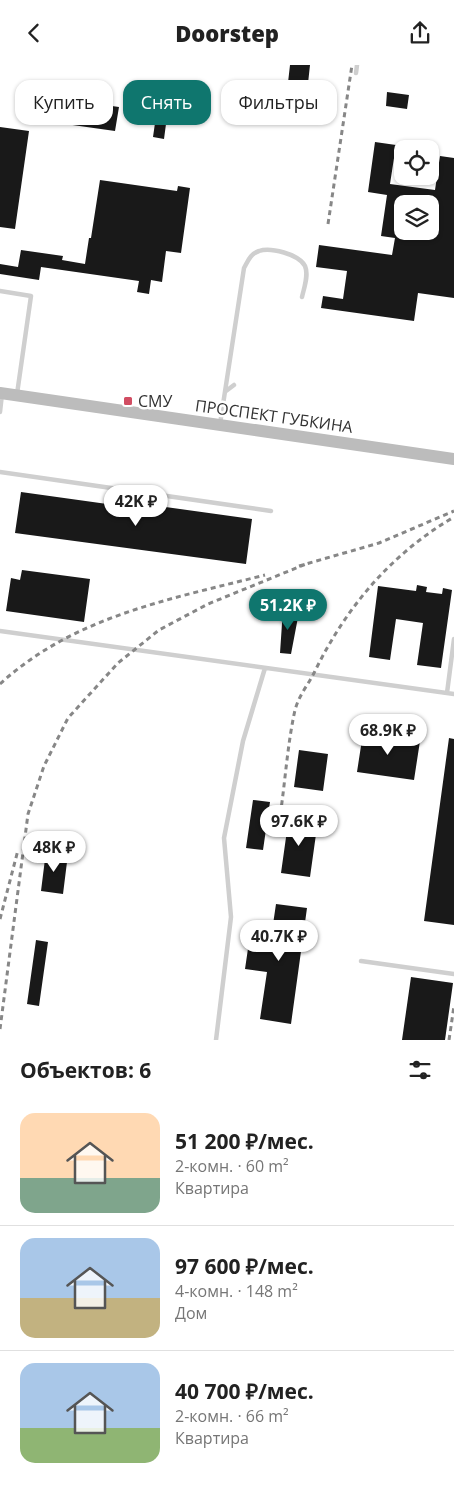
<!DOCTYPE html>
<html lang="ru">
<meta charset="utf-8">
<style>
body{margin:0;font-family:"Open Sans",sans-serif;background:#f6f6f6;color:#222;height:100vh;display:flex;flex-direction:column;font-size:19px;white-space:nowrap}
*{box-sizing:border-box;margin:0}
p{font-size:16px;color:#767676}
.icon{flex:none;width:28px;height:28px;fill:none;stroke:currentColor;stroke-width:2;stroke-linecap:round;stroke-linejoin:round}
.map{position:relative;height:975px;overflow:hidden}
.sheet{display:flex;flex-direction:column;background:#fff;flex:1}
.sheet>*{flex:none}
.banner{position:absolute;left:15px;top:15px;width:425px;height:45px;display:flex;gap:10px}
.fabs{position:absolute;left:394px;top:75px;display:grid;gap:10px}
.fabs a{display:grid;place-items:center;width:45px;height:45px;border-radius:10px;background:#fff;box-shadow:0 1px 4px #0004;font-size:25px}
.price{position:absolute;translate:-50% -42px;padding:0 11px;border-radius:18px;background:#fff;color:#222;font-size:16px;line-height:32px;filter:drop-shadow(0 1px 2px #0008)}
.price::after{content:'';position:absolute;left:50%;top:30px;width:15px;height:11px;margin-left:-8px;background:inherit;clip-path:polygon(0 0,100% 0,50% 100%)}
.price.on{background:#0f766e;color:#fff}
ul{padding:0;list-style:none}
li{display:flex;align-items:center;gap:15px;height:125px;padding:0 20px}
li+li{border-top:1px solid #e0e0e0}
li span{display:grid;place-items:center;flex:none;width:140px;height:100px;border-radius:15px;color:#555}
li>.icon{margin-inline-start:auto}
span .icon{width:60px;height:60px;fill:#fffc;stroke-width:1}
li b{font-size:21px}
h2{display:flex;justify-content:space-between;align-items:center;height:60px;padding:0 20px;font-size:21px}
.chip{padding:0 18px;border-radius:15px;background:#fff;box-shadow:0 1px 4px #0004;font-size:18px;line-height:45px}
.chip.on{background:#0f766e;color:#fff}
header{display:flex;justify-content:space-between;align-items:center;height:65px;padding:0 20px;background:#fff;font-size:22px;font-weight:800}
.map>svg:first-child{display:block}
</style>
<header><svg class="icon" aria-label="back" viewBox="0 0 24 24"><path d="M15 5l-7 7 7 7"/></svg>Doorstep<svg class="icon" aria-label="share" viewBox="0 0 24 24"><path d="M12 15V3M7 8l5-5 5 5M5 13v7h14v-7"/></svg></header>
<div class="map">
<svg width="454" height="975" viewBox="0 0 454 975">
<rect width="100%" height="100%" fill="#fff"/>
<path fill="#191919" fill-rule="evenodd" d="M290,0h20l-5,46 -20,-2z
M387,27l22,3 -2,14 -21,-3z
M33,30l86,12 -4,24 -85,-12z
M155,58l11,1 -2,15 -11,-2z
M0,62l29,4 -14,98 -15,-2z
M375,77l21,3 -6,39 45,6 5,-34 14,2v140l-36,-5 -4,28 -93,-13 2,-12 20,3 4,-28 -31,-4 3,-22 73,10 3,-17 -14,-2 6,-41 -19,-3zM402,139h28v27h-28z
M100,115l77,11 1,-5 12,2 -9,65 -15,-2 -4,31 -11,-2 -2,14 -12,-2 2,-11 -98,-14 -2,13 -39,-6v-10l18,3 3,-17 42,6 -1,4 23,4 4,-26h2z
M21,427l122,17 1,-5 108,15 -6,45 -231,-31z
M22,505l68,9 -6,43 -78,-11 5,-33 9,2z
M417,520l10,2 -1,5 16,2 1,-6 9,2 -11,78 -24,-3 6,-42 -27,-4 -6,41 -21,-3 9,-71 38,5z
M283,544l16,3 -8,42 -11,-1z
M363,668l57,8 -6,39 -57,-8z
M449,673l5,1v186l-30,-4z
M299,685l29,4 -5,37 -29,-4z
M253,735l17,2 -7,48 -17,-2z
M289,751l29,4 -8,57 -29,-4z
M46,786l22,3 -5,40 -22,-3z
M276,839l31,4 -16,116 -31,-5 7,-47 -22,-3 5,-34 21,3z
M36,875l12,2 -9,64 -12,-2z
M411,912l42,6 -8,57h-43z"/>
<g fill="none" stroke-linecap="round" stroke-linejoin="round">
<path stroke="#cfcfcf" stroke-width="4.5" d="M356,8l1,-8
M0,226l31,5 -14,98
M226,326l8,-6
M0,347l2,-18
M220,359l24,-156c4,-7 6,-14 15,-17 11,-4 40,3 46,15 4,9 -1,22 -3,31
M0,407l271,39
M0,566l454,63
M447,628l7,-54
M361,896l93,13
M216,975l15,-123 -7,-79 19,-97 22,-73"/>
<path stroke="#bcbcbc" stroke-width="12" d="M0,328l454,66"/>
<path stroke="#878787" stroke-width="3" stroke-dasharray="5 4" stroke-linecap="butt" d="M328,159l24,-159
M299,501l80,-23 75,-32
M0,619c74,-68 171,-85 265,-109
M279,758c6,-37 8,-77 16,-113 4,-15 13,-25 19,-37 32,-66 77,-119 140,-156
M0,854l18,-69
M0,964l28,-215 16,-48 24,-48 50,-55 41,-33 49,-26 98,-40
M449,975l5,-34"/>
</g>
<rect fill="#d14d62" stroke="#fff" stroke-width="2" x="123" y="331" width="10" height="10" rx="2.5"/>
<g text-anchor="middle" stroke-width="5" stroke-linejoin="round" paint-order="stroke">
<g font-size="16" fill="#323232" stroke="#fff" text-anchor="start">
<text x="138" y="342">СМУ</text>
</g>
<g font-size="16" fill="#323232" stroke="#fff">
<text transform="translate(274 351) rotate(8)" y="6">ПРОСПЕКТ ГУБКИНА</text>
</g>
</g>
</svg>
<div class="fabs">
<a><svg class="icon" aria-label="locate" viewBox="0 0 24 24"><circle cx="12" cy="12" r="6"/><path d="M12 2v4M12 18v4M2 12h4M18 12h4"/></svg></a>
<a><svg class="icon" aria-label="layers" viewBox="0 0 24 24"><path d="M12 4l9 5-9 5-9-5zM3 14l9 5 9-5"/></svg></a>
</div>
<b class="price" style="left:136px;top:462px">42K ₽</b>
<b class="price on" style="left:288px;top:566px">51.2K ₽</b>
<b class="price" style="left:388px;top:691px">68.9K ₽</b>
<b class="price" style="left:299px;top:782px">97.6K ₽</b>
<b class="price" style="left:54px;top:808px">48K ₽</b>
<b class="price" style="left:279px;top:897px">40.7K ₽</b>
<div class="banner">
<a class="chip">Купить</a>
<a class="chip on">Снять</a>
<a class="chip">Фильтры</a>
</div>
</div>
<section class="sheet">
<h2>Объектов: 6<svg class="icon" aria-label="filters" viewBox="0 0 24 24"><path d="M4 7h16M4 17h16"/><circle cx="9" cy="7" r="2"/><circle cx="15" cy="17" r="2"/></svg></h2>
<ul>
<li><span style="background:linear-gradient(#ffd9b3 65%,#7fa58c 0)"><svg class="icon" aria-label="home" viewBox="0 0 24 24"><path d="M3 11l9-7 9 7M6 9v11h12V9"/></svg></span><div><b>51 200 ₽/мес.</b><p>2-комн. · 60 m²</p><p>Квартира</p></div></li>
<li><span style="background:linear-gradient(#a9c7e8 60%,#c2b280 0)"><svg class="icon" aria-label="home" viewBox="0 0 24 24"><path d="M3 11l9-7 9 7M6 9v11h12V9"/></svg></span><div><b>97 600 ₽/мес.</b><p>4-комн. · 148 m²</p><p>Дом</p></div></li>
<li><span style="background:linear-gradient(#a9c7e8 65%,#8fb573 0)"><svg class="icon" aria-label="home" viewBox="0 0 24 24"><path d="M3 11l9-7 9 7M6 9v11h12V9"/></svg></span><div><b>40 700 ₽/мес.</b><p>2-комн. · 66 m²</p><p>Квартира</p></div></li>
</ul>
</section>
